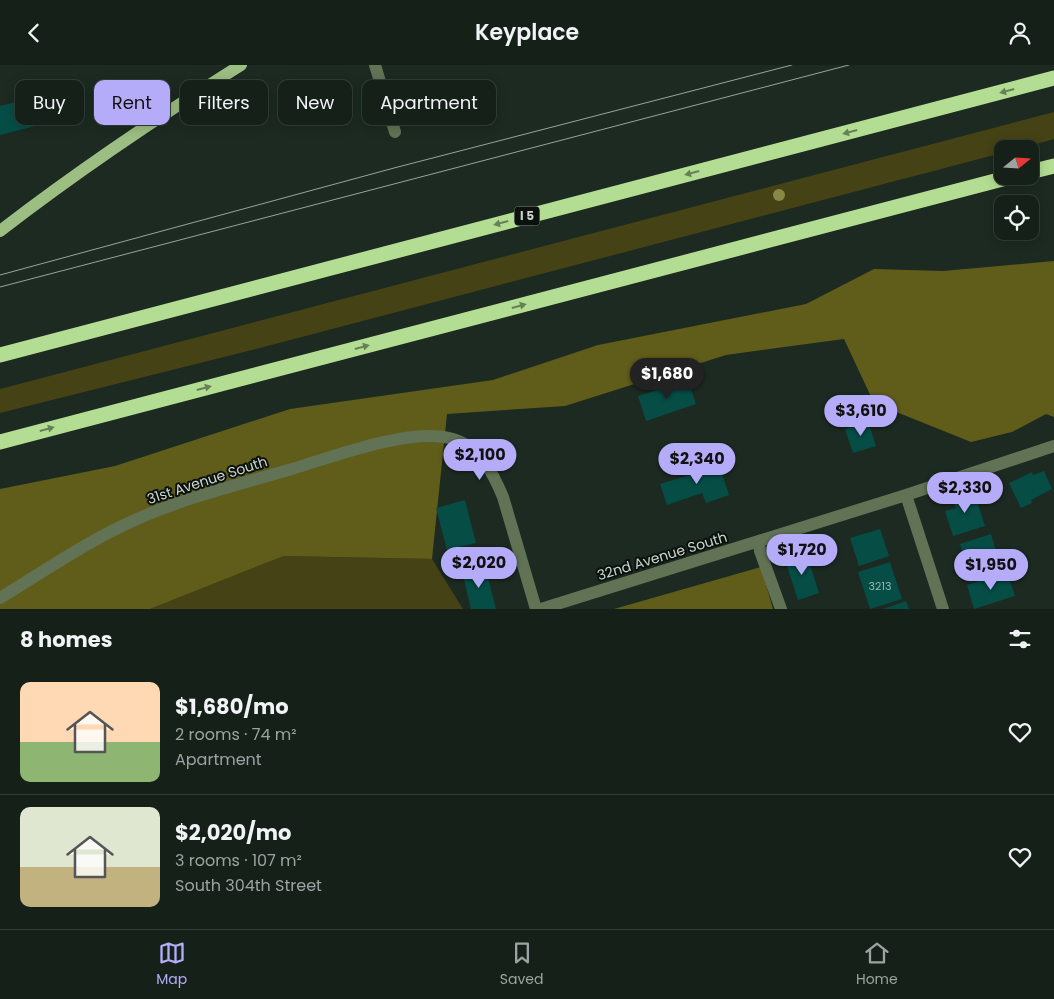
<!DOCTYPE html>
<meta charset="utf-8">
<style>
body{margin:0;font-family:Poppins,sans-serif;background:#1e2822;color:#f1f3f6;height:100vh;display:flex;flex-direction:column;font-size:19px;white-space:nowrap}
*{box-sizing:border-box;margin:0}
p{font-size:16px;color:#9da3a2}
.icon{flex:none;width:28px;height:28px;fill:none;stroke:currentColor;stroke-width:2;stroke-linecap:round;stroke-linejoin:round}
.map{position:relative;height:544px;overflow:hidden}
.drawer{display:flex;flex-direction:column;background:#152019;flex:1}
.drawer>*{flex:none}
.guide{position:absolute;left:15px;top:15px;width:500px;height:45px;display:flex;gap:10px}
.needle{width:32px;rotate:72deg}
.buttons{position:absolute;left:994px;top:75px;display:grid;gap:10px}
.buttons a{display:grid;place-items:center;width:45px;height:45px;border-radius:10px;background:#152019;box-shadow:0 2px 12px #0003,0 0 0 1px #343e38;font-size:25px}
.price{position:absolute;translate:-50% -42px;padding:0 11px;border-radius:18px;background:#b5acf9;color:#111;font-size:16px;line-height:32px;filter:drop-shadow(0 1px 2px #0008)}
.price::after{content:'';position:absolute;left:50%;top:30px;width:15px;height:11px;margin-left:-8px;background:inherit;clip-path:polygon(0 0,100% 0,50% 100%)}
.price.current{background:#222;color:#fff}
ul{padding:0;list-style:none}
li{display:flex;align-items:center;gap:15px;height:125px;padding:0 20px}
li+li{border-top:1px solid #343e38}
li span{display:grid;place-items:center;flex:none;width:140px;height:100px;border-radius:10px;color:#555}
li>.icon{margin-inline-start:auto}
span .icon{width:60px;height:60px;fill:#fffc;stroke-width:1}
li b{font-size:21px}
h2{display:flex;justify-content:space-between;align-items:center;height:60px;padding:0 20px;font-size:21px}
.chip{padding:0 18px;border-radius:10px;background:#152019;box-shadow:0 2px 12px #0003,0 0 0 1px #343e38;font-size:18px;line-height:45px}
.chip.current{background:#b5acf9;color:#111}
header{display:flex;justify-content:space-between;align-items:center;height:65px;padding:0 20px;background:#152019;font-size:22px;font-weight:600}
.tabs{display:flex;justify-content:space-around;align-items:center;height:70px;border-top:1px solid #343e38;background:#152019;font-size:14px;color:#9da3a2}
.tabs a{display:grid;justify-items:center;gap:2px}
.tabs .current{color:#b5acf9}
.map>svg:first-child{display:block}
</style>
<header><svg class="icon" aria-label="back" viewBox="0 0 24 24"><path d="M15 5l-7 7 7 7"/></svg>Keyplace<svg class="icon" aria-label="person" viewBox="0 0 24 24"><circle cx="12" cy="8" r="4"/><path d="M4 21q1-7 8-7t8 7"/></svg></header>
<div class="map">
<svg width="1054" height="544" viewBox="0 0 1054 544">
<rect width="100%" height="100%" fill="#1c2a21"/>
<path fill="#454215" d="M1054,47v27l-35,10h-17v4l-742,195 -260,65v-24z
M284,491l148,3 31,50h-313z"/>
<path fill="#605c1a" d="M1054,196v156l-8,-3 -34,18 -41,10 -97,-39 -30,-64 -118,16 -161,51 -118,8 -15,145 -148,-3 -134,53h-150v-120l115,-23 175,-57 203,-29 105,-35 208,-41 68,-35 69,2z
M761,502l12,42h-159z"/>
<path fill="#064d46" d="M44,30l7,27 -51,13v-29z
M688,315l8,24 -50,17 -8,-25z
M868,356l8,25 -23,7 -8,-24z
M704,394l3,10 12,-4 10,30 -23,8 -4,-10 -35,12 -7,-21 36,-11 -4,-11z
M1044,406l8,18 -21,11 1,3 -11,5 -12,-25 23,-11 1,3z
M973,424l12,37 -32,10 -8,-25 11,-3 -4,-12z
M465,435l11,43 -29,7 -11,-42z
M880,464l9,27 -30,10 -9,-28z
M991,469l8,27 -31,10 -8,-27z
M806,487l13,41 -21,7 -13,-40z
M890,497l12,37 -32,10 -12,-37z
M485,501l11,43h-25l-9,-37z
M1007,507l8,24 -41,13 -7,-24z
M906,536l3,8h-26z"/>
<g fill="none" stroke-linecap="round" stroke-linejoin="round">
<path stroke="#617255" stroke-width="12" d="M375,0l20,67
M906,430l37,114
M759,476l1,10 21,58
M0,533c40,-24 78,-51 120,-71 54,-27 114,-41 172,-58 40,-12 121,-43 161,-30 27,8 40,34 50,58l33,112
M541,544l365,-114 148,-49"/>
<path stroke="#9cbe82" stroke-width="12" d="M0,166c78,-60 158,-114 241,-166"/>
<path stroke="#b3dd93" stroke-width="15" d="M1030,107l24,-6
M0,290l1054,-277
M0,377l1014,-266"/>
<path stroke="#99a39d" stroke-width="1" d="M0,210l394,-107 398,-103
M0,222l849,-222"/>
</g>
<circle fill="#868945" cx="779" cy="130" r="6"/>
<defs><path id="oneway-solid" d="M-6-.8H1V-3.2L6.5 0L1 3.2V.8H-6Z" transform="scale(1.25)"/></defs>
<g fill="#678157">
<use href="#oneway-solid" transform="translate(1007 26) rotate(165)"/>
<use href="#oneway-solid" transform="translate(850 67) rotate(165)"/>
<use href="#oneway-solid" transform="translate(692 108) rotate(165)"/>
<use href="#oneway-solid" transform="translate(501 158) rotate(165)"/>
<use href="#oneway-solid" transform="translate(519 241) rotate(-15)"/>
<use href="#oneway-solid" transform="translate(362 282) rotate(-15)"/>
<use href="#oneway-solid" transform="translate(204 323) rotate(-15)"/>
<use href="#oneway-solid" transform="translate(47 364) rotate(-15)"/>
</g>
<g text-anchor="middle" stroke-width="4" stroke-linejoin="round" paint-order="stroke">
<g font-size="11" fill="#9ab3ad">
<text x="880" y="525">3213</text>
</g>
<rect fill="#0b110d" stroke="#929a95" stroke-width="1" x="514.5" y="141.5" width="25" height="19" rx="4"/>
<g font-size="12" font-weight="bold" fill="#ccd5cf">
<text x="527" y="155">I 5</text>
</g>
<g font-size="14" fill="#ccd5cf" stroke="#0b110d">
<text transform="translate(207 415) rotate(-18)" y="5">31st Avenue South</text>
<text transform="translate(662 491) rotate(-17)" y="5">32nd Avenue South</text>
</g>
</g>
</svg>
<div class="buttons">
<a><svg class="needle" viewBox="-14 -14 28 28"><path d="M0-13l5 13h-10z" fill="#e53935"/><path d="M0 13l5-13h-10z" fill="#9da3a2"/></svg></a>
<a><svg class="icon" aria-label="locate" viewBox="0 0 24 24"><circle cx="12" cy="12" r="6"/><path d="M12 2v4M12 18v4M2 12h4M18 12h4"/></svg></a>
</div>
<b class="price current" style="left:667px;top:335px">$1,680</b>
<b class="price" style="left:861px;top:372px">$3,610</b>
<b class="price" style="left:480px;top:416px">$2,100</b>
<b class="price" style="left:697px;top:420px">$2,340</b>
<b class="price" style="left:965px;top:449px">$2,330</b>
<b class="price" style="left:802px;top:511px">$1,720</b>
<b class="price" style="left:479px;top:524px">$2,020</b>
<b class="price" style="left:991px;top:526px">$1,950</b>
<div class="guide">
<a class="chip">Buy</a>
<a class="chip current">Rent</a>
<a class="chip">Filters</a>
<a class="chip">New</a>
<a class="chip">Apartment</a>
</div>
</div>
<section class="drawer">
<h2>8 homes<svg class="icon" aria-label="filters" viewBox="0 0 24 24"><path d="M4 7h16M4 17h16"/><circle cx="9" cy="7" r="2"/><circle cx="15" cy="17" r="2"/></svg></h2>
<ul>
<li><span style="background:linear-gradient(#ffd9b3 60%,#8fb573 0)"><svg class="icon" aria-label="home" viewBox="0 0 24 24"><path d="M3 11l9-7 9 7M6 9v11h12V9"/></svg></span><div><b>$1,680/mo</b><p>2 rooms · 74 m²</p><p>Apartment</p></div><svg class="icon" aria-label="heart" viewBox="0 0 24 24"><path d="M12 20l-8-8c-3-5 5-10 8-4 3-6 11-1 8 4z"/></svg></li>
<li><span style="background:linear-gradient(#dfe7d0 60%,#c2b280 0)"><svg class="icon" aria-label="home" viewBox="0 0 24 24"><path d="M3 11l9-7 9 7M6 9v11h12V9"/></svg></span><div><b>$2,020/mo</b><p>3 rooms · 107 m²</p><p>South 304th Street</p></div><svg class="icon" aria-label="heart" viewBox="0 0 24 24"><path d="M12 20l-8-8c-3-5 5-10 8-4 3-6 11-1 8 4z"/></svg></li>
</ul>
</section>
<nav class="tabs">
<a class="current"><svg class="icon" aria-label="map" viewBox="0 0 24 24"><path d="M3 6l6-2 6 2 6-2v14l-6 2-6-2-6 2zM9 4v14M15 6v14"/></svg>Map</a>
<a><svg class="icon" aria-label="saved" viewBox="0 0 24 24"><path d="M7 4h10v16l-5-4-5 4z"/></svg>Saved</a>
<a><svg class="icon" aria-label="home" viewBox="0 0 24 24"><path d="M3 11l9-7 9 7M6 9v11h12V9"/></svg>Home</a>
</nav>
